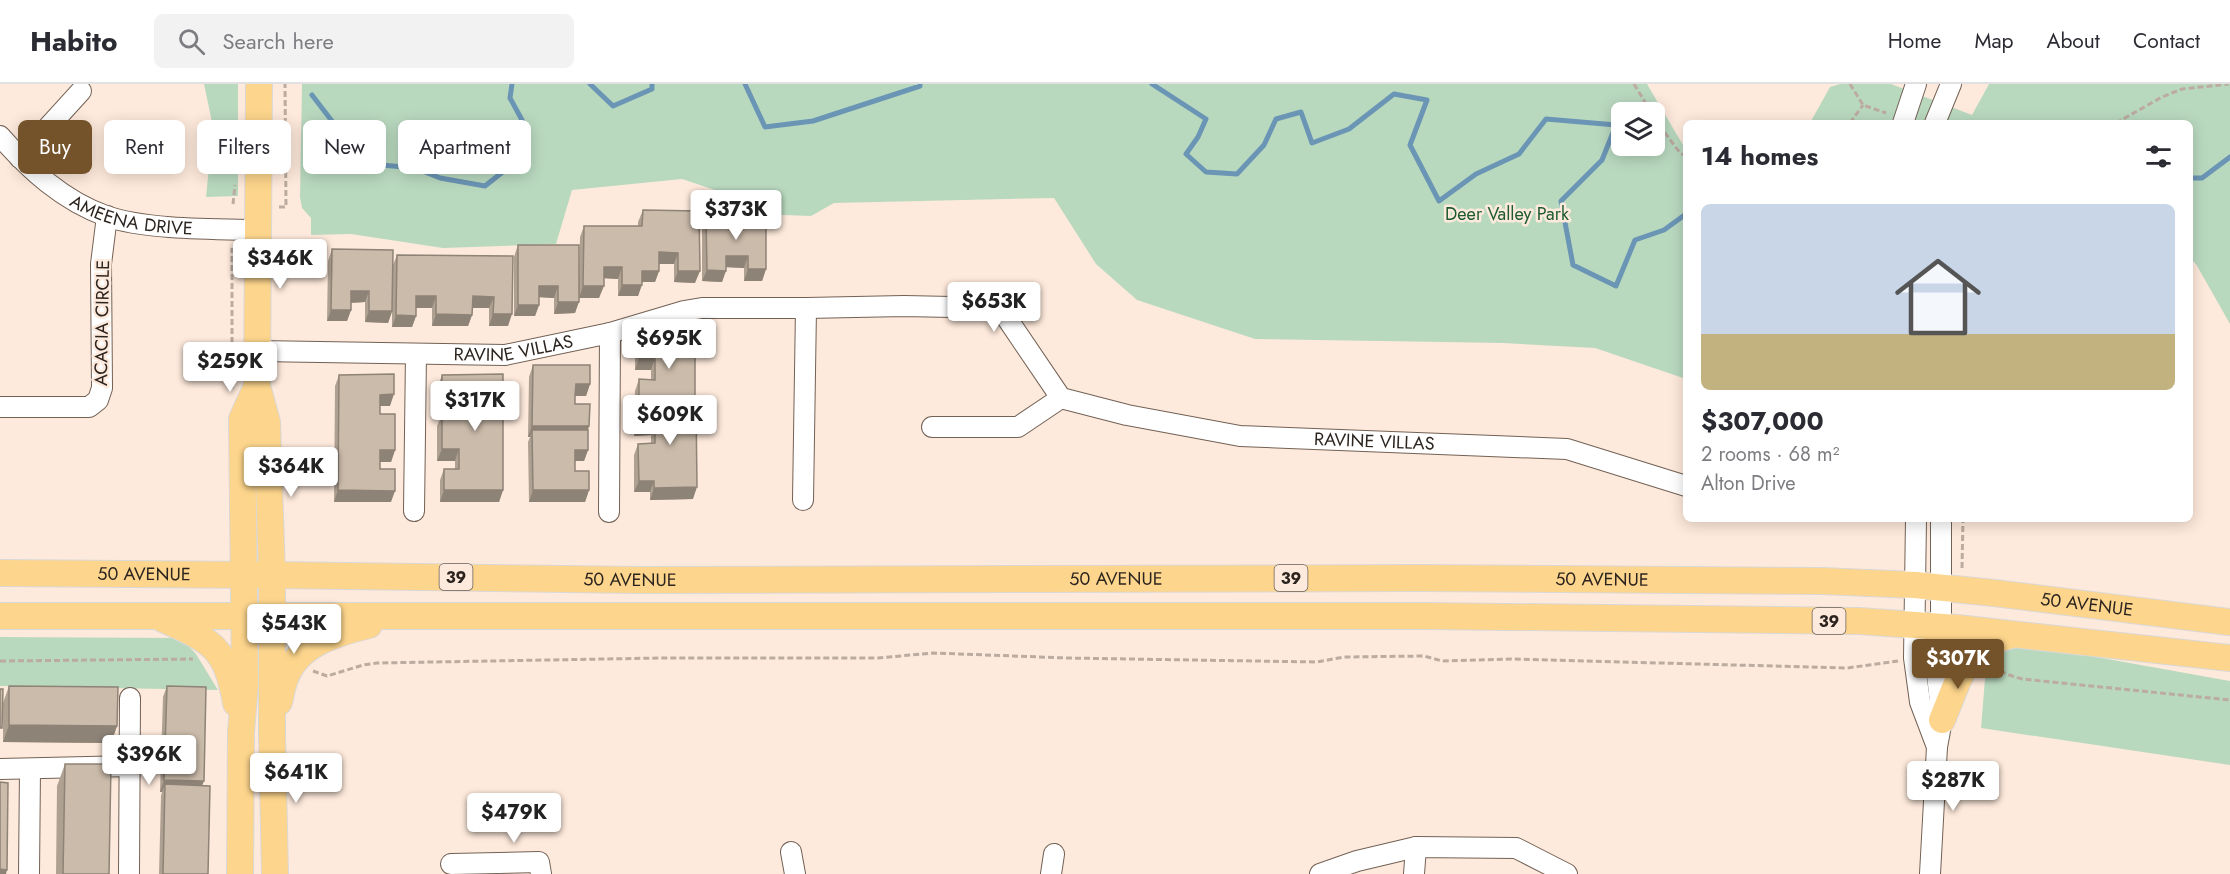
<!DOCTYPE html>
<meta charset="utf-8">
<style>
body{margin:0;font-family:Jost,sans-serif;background:#f2f2f3;color:#2b2b33;height:100vh;display:flex;flex-direction:column;font-size:22px;white-space:nowrap}
*{box-sizing:border-box;margin:0}
p{font-size:20px;color:#7c7c81}
.icon{flex:none;width:33px;height:33px;fill:none;stroke:currentColor;stroke-width:2;stroke-linecap:round;stroke-linejoin:round}
.map{position:relative;flex:1;overflow:hidden}
.panel{position:absolute;left:1683px;top:36px;width:510px;height:402px;display:flex;flex-direction:column;background:#fff;border-radius:9px;box-shadow:0 3px 15px #0003}
.panel>*{flex:none}
.hud{position:absolute;left:18px;top:36px;width:570px;height:54px;display:flex;gap:12px}
.tools{position:absolute;left:1611px;top:18px;display:grid;gap:12px}
.tools a{display:grid;place-items:center;width:54px;height:54px;border-radius:9px;background:#fff;box-shadow:0 3px 15px #0003;font-size:30px}
.price{position:absolute;translate:-50% -51px;padding:0 14px;border-radius:6px;background:#fff;color:#222;font-size:20px;line-height:39px;filter:drop-shadow(0 2px 3px #0008)}
.price::after{content:'';position:absolute;left:50%;top:36px;width:18px;height:14px;margin-left:-9px;background:inherit;clip-path:polygon(0 0,100% 0,50% 100%)}
.price.current{background:#74522a;color:#fff}
ul{padding:0;list-style:none}
li{display:grid;align-content:center;gap:12px;height:318px;padding:0 18px}
li+li{border-top:2px solid #e1e1e2}
li span{display:grid;place-items:center;height:186px;border-radius:9px;color:#555}
li>.icon{margin-inline-start:auto}
span .icon{width:108px;height:108px;fill:#fffc;stroke-width:1}
li b{font-size:26px}
h2{display:flex;justify-content:space-between;align-items:center;height:72px;padding:0 18px;font-size:26px}
.chip{padding:0 21px;border-radius:9px;background:#fff;box-shadow:0 3px 15px #0003;font-size:21px;line-height:54px}
.chip.current{background:#74522a;color:#fff}
header{display:flex;align-items:center;gap:36px;box-sizing:border-box;height:84px;padding:0 30px;background:#fff;border-bottom:2px solid #e1e1e2}
header strong{font-size:28px}
nav{display:flex;gap:33px;margin-inline-start:auto;font-size:21px}
.search{width:420px;height:54px;background:#f2f2f3;display:flex;align-items:center;gap:15px;box-sizing:border-box;padding:0 21px;border-radius:9px;color:#7c7c81;font-size:22px}
.map>svg:first-child{display:block}
</style>
<header>
<strong>Habito</strong>
<div class="search"><svg class="icon" aria-label="search" viewBox="0 0 24 24"><circle cx="10" cy="10" r="6"/><path d="M15 15l6 6"/></svg>Search here</div>
<nav><a>Home</a><a>Map</a><a>About</a><a>Contact</a></nav>
</header>
<div class="map">
<svg width="2230" height="790" viewBox="0 0 2230 790">
<rect width="100%" height="100%" fill="#feeadc"/>
<path fill="#b9d9bf" fill-rule="evenodd" d="M204,0h34v112l-32,1 7,-70z
M302,0h1345l36,61 3,1v233l-91,-31 -92,-5 -248,-4 -118,-39 -41,-36 -42,-66 -220,5 -23,13 -58,-2 -20,-18 -51,-17 -110,11 -16,54 -113,4 -92,-14 -40,1v-17l-9,-10 -2,-11zM1622,28h32v34h-32z
M1840,0h51l81,31 17,-31h241v240l-34,-60 -6,-6v-135h-380l20,-36z
M0,553l181,1 15,16 22,36 -218,-4z
M2029,561l201,36v84l-249,-37 6,-74z"/>
<g fill="none" stroke-linecap="round" stroke-linejoin="round">
<path stroke="#6b95b5" stroke-width="5" d="M590,0l23,22 39,-17v-5
M745,0l20,43 48,-6 107,-35v-2
M1152,0l54,35 -8,18 -12,17 20,18 31,2 27,-29 12,-26 25,-7 11,31 37,-14 45,-35 33,6 -17,45 29,56 37,-27 43,-20 27,-35 70,6 -14,35 -41,41 12,64 43,21 19,-46 29,-10 22,-16
M312,11l23,30 35,39 45,4 25,10 45,8 33,-26 10,-29 -18,-33 2,-14
M2190,94h12l28,-21"/>
<g stroke="#726155" stroke-width="22">
<g id="minor">
<path d="M1903,39l13,-39"/>
<path d="M1935,39l16,-39"/>
<path id="s1" d="M0,52c30,34 62,64 106,80 40,14 109,13 152,14"/>
<path d="M20,74l61,-67"/>
<path id="s2" d="M258,267l247,4 105,-22 74,-22 18,-3h104l98,-2 96,2 61,90 66,17 113,21 327,13 119,37"/>
<path d="M0,323h89l9,-7 4,-12 -1,-124 6,-48"/>
<path d="M932,343h86l43,-29"/>
<path d="M803,416l3,-192"/>
<path d="M414,427l2,-157"/>
<path d="M609,428l1,-179"/>
<path d="M1916,435l-2,139 6,44 17,45"/>
<path d="M0,685l131,-3"/>
<path d="M791,768l4,22"/>
<path d="M451,780l88,-2 2,12"/>
<path d="M29,790l1,-105"/>
<path d="M129,790l1,-176"/>
<path d="M1051,790l3,-20"/>
<path d="M1320,790l37,-13 59,-14 100,1 51,26"/>
<path d="M1414,790l2,-27"/>
<path d="M1930,790l7,-127 5,-27 -7,-63 6,-31v-107"/>
</g>
</g>
<g stroke="#d9d8d7" stroke-width="28">
<g id="major">
<path d="M259,0l-2,302 10,36 5,153v160l3,139"/>
<path id="s3" d="M0,489l272,2 368,5 779,-2 403,3 93,4 79,8 236,29"/>
<path d="M0,532h1427l432,5 98,7 273,30"/>
<path d="M163,535c50,23 63,28 73,84"/>
<path d="M279,618c2,-7 3,-16 6,-23 12,-35 51,-46 84,-54"/>
<path d="M1942,636c9,-20 20,-59 38,-72 9,-7 21,-10 31,-13"/>
<path d="M240,790l1,-142 4,-48 -3,-265 15,-33"/>
</g>
</g>
<path stroke="#bbaba0" stroke-width="3" stroke-dasharray="6 3" stroke-linecap="butt" d="M1634,0l17,28
M1850,0l13,21 23,8
M1654,34l26,35 6,3
M1850,39l13,-18
M2116,39l46,-26 20,-8 47,-5
M233,120l2,-19
M279,123h7l-1,-123
M232,304v-140
M1962,484l1,-49
M0,577l193,-2
M1992,583l17,8 13,4 208,21
M313,587l14,5 36,-11 14,-2 284,-5h217l55,-5 134,5 250,4 27,-5 80,-1 18,5 69,-2 336,9 51,-7"/>
<use href="#minor" stroke="#fff" stroke-width="20"/>
<use href="#major" stroke="#fdd58c" stroke-width="26"/>
</g>
<path fill="#afa192" d="M643,126l56,1 -4,72 -21,-1v-18h-15v7l-4,11h-13l-4,14h-20v-17l-14,-1 -5,20h-20l-4,15 -21,1v-16l-15,-1v8l-4,11h-21v-59l4,-12 61,31 1,-39 4,-11h54v-4z
M706,133l60,52 -4,12h-18v-13l-18,-1 -4,15 -20,-1v-52z
M332,165l61,16 4,-10 116,1 -5,70h-19v-18h-16l-1,7 -4,11h-36v-18h-16v8l-4,11h-20v-15l-4,11 -23,-1v-20l-14,1v7l-4,11h-20l1,-60z
M639,256l56,61 -1,3 -1,95 -43,1v-8h-16v-37l4,-11 13,-1v-8l-17,1v-21l2,-3h-2l1,-21 4,-12 12,1v-10h-16v-19z
M533,281l57,19 -4,12h-11v8l14,22 -1,4v20l-4,11h-9v10l14,19 -4,12h-56l-1,-60 2,-5h-2l1,-60z
M503,290v116l-4,12h-59v-22l4,-11h11v-8h-18v-35l5,-11h15l-1,-9h-18v-20l4,-11z
M339,291l51,31h-10v8l15,36 -4,12h-11v7l11,33h-57l1,-116z
M9,602l108,40 -6,17 -108,-1v-39z
M167,602l35,99 6,89h-49l2,-78 1,-4h-2l3,-95z
M65,680l44,110h-53l1,-88z"/>
<path fill="#8e8377" d="M659,168l19,1 -4,11h-19z
M726,172h22l-4,12 -22,-1z
M604,183h18l-4,12 -18,-1z
M748,185h18l-4,12h-18z
M707,186l19,1 -4,11 -20,-1z
M642,187h17l-4,11h-17z
M678,187h22l-5,12 -21,-1z
M622,201h20l-4,11h-20z
M539,202h19l-4,12 -19,-1z
M583,202h21l-5,12h-20z
M351,207h18l-4,11 -18,1z
M416,212h20l-4,12h-20z
M473,212l21,1 -5,11h-21z
M558,218h21l-4,11 -21,1z
M518,221h21l-4,11h-21z
M331,226h20l-4,11h-20z
M369,227h23l-4,12 -23,-1z
M436,230l36,1 -4,11h-36z
M493,230h19l-4,12h-19z
M396,231l20,1 -4,11h-20z
M639,274h16l-4,12h-16z
M576,300h14l-4,12h-15z
M394,310l-4,12h-14l4,-11z
M442,310h19l-5,12h-18z
M639,316l56,1 -4,11 -52,-8 -3,8h-2z
M639,340h16l-4,11 -17,1z
M532,342h57l-4,12 -53,-8 -2,7h-2z
M442,365h17l-4,12h-18z
M380,366h15l-4,12h-15z
M575,366h13l-4,11h-13z
M639,397h15l-4,11h-16z
M697,403l-4,12 -43,1 4,-12z
M338,406l57,1 -4,11h-57z
M444,406h59l-4,12h-59z
M533,406h56l-4,12h-56z
M9,641l108,1 -6,17 -108,-1z
M164,696l40,1 -5,12 -34,-9 -3,8h-2z
M0,785l7,1 -1,4h-6z"/>
<path fill="#cbbbaa" stroke="#8e8377" stroke-width="1.5" d="M643,126l56,1 1,60h-22v-18l-19,-1v19h-17v14h-20v-18h-18v19h-21l1,-60h58z
M706,133h60v52h-18v-13h-22v15l-19,-1z
M518,161h61v57h-21v-16h-19v19h-21z
M332,165l61,1 -1,61h-23v-20h-18v19h-20z
M397,171l116,1 -1,58h-19l1,-17 -21,-1 -1,19 -36,-1v-18h-20v20l-20,-1z
M695,255v62l-56,-1v-21l16,1v-22h-16v-18z
M533,281h57v19h-14l-1,11v9h15l-1,22h-57z
M394,290v20l-14,1v19h15v36h-15v19h15v22l-57,-1 1,-115z
M503,290v116h-59v-21h15v-20h-17v-34h19v-21h-19v-19z
M639,320h57l1,83 -43,1v-7h-15l-1,-37 17,-1v-19h-16z
M532,346h56v20h-13v21h14v19h-56z
M9,602l109,1 -1,39 -108,-1z
M167,602l39,1 -2,94 -40,-1z
M0,605h3l-1,39h-2z
M65,680h46l-2,110h-46z
M0,698l8,1 -1,87 -7,-1z
M165,700l45,2 -2,88h-45z"/>
<g text-anchor="middle" stroke-width="5" stroke-linejoin="round" paint-order="stroke">
<g fill="#feeadc" stroke="#6b5f58" stroke-width="1.5">
<rect x="439.5" y="480" width="33" height="26" rx="4.5"/>
<rect x="1274.5" y="481" width="33" height="26" rx="4.5"/>
<rect x="1812.5" y="524" width="33" height="26" rx="4.5"/>
</g>
<g font-size="16" font-weight="bold" fill="#2c241f">
<text x="456" y="499">39</text>
<text x="1291" y="500">39</text>
<text x="1829" y="543">39</text>
</g>
<g font-size="18" fill="#2c241f" stroke="#feeadc">
<text dy="6" stroke="none"><textPath href="#s1" startOffset="159">AMEENA DRIVE</textPath></text>
<text transform="translate(102 239) rotate(-89)" y="6">ACACIA CIRCLE</text>
<text dy="6" stroke="none"><textPath href="#s2" startOffset="256">RAVINE VILLAS</textPath></text>
<text dy="6" stroke="none"><textPath href="#s2" startOffset="1174">RAVINE VILLAS</textPath></text>
<text dy="6" stroke="none"><textPath href="#s3" startOffset="144">50 AVENUE</textPath></text>
<text dy="6" stroke="none"><textPath href="#s3" startOffset="630">50 AVENUE</textPath></text>
<text dy="6" stroke="none"><textPath href="#s3" startOffset="1116">50 AVENUE</textPath></text>
<text dy="6" stroke="none"><textPath href="#s3" startOffset="1602">50 AVENUE</textPath></text>
<text dy="6" stroke="none"><textPath href="#s3" startOffset="2088">50 AVENUE</textPath></text>
</g>
<g font-size="18" fill="#1c5b2f" stroke="#feeadc">
<text x="1507" y="136">Deer Valley Park</text>
</g>
</g>
</svg>
<div class="tools">
<a><svg class="icon" aria-label="layers" viewBox="0 0 24 24"><path d="M12 4l9 5-9 5-9-5zM3 14l9 5 9-5"/></svg></a>
</div>
<b class="price" style="left:736px;top:157px">$373K</b>
<b class="price" style="left:280px;top:206px">$346K</b>
<b class="price" style="left:994px;top:249px">$653K</b>
<b class="price" style="left:669px;top:286px">$695K</b>
<b class="price" style="left:230px;top:309px">$259K</b>
<b class="price" style="left:475px;top:348px">$317K</b>
<b class="price" style="left:670px;top:362px">$609K</b>
<b class="price" style="left:291px;top:414px">$364K</b>
<b class="price" style="left:294px;top:571px">$543K</b>
<b class="price current" style="left:1958px;top:606px">$307K</b>
<b class="price" style="left:149px;top:702px">$396K</b>
<b class="price" style="left:296px;top:720px">$641K</b>
<b class="price" style="left:1953px;top:728px">$287K</b>
<b class="price" style="left:514px;top:760px">$479K</b>
<div class="hud">
<a class="chip current">Buy</a>
<a class="chip">Rent</a>
<a class="chip">Filters</a>
<a class="chip">New</a>
<a class="chip">Apartment</a>
</div>
<section class="panel">
<h2>14 homes<svg class="icon" aria-label="filters" viewBox="0 0 24 24"><path d="M4 7h16M4 17h16"/><circle cx="9" cy="7" r="2"/><circle cx="15" cy="17" r="2"/></svg></h2>
<ul>
<li><span style="background:linear-gradient(#c9d6e8 70%,#c2b280 0)"><svg class="icon" aria-label="home" viewBox="0 0 24 24"><path d="M3 11l9-7 9 7M6 9v11h12V9"/></svg></span><div><b>$307,000</b><p>2 rooms · 68 m²</p><p>Alton Drive</p></div></li>
</ul>
</section>
</div>
